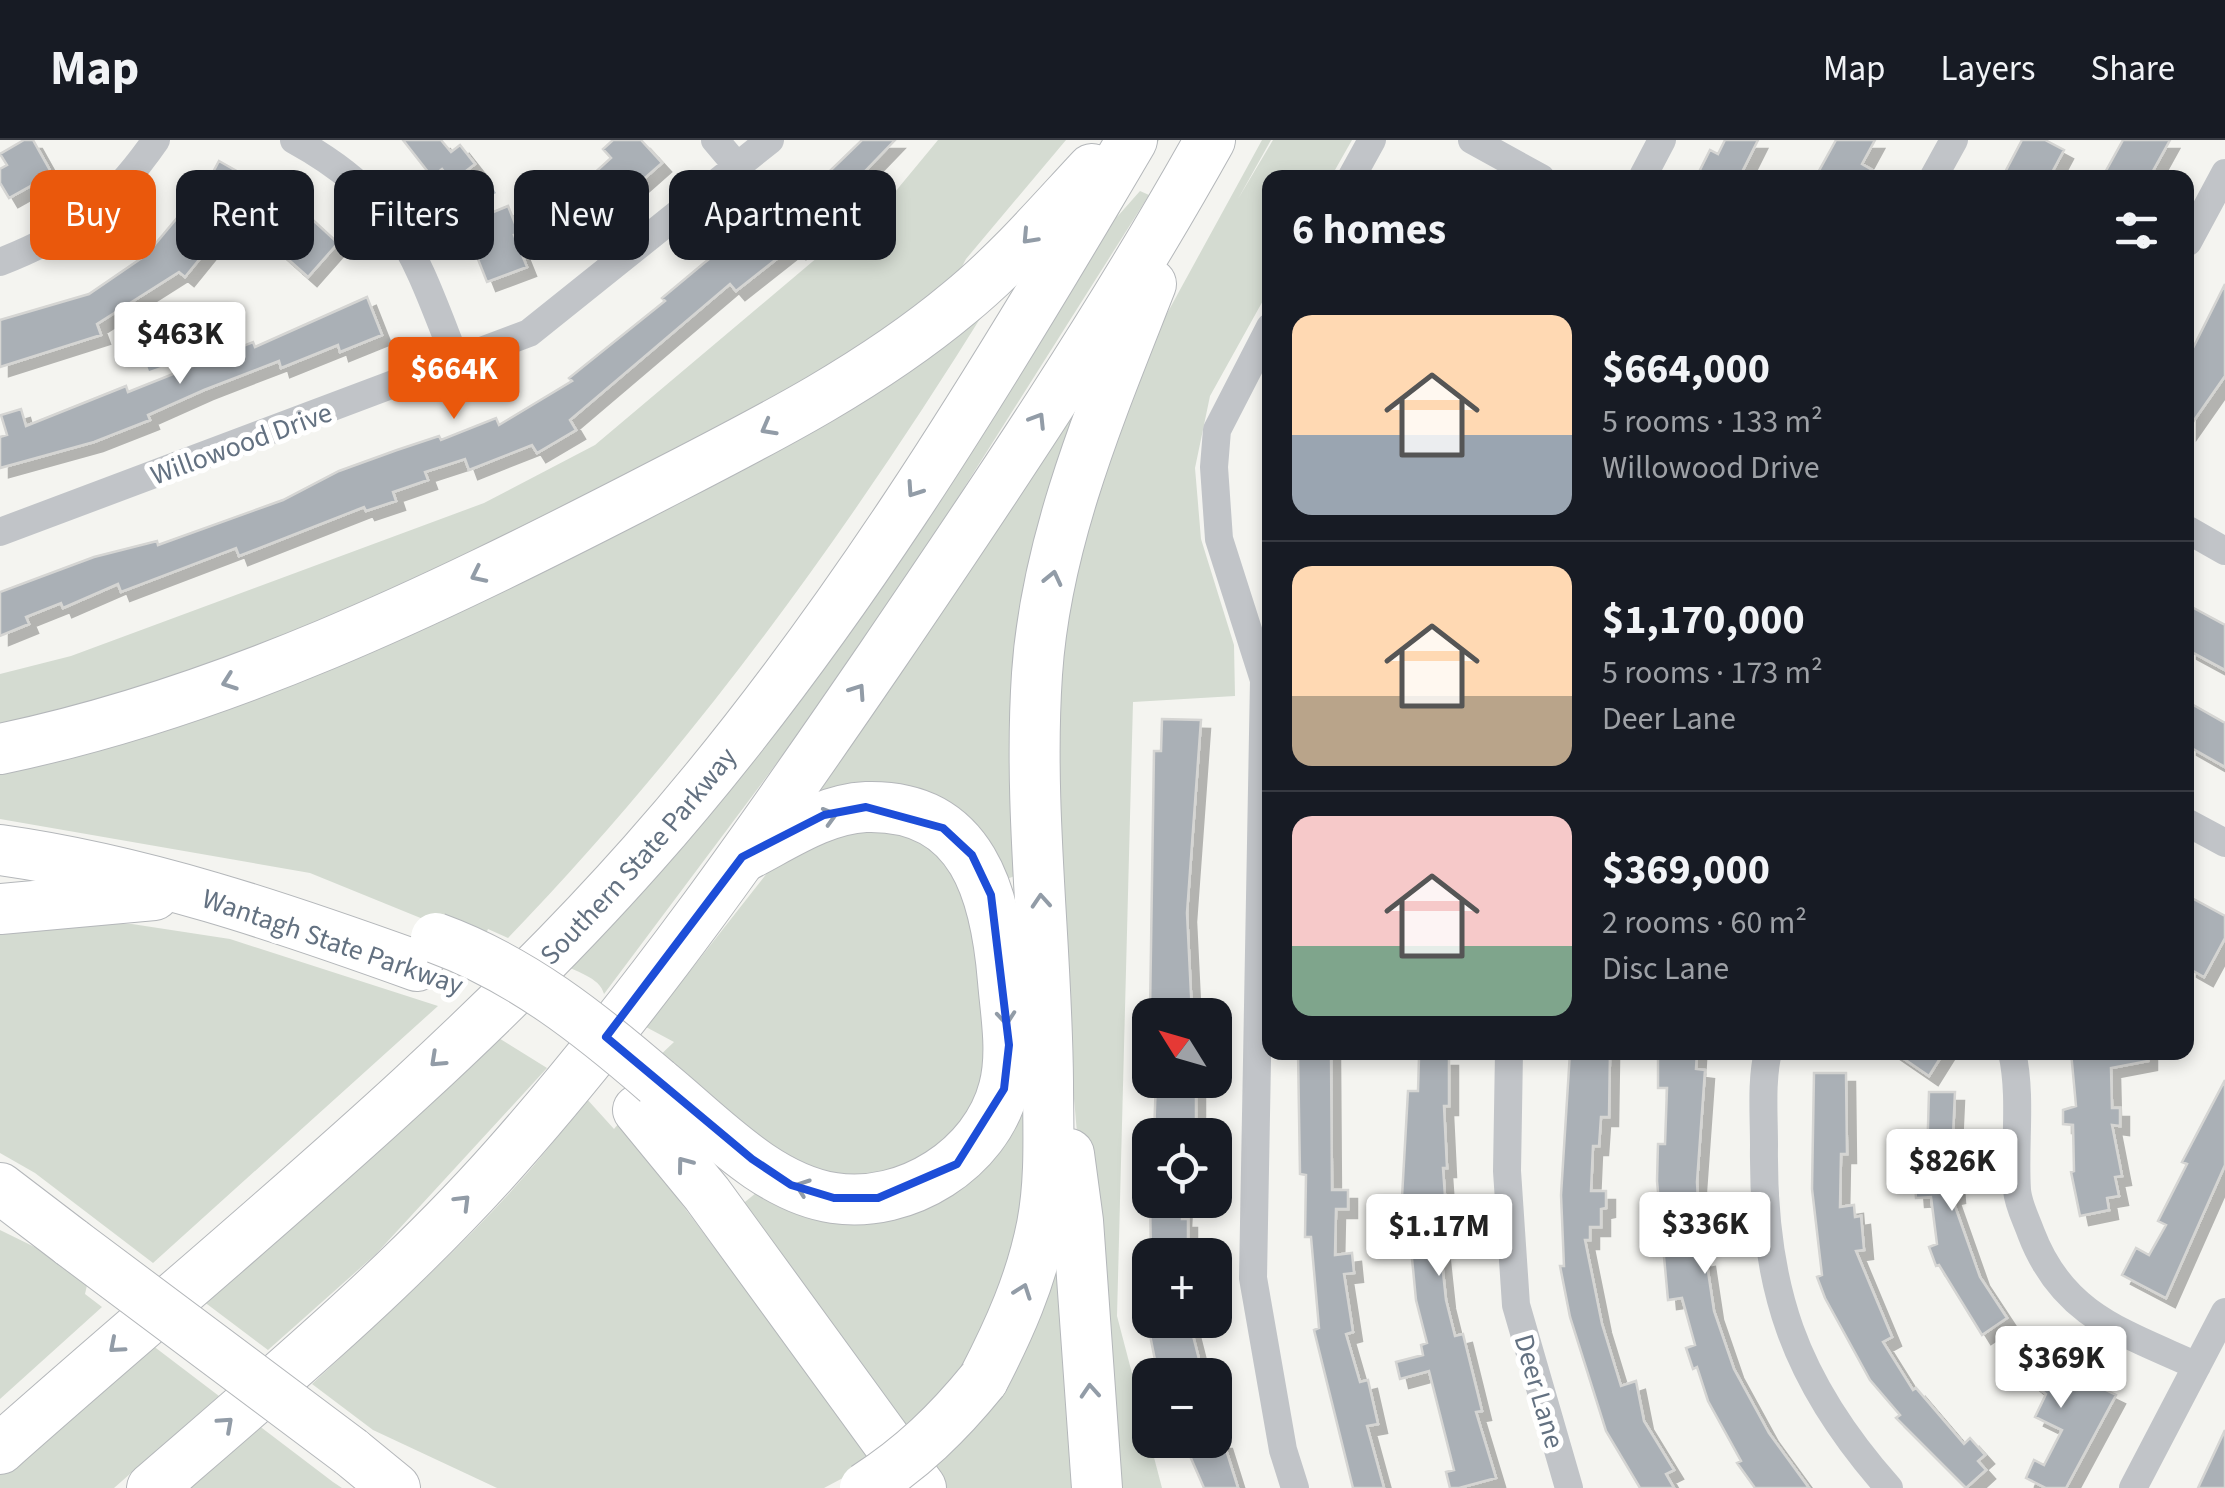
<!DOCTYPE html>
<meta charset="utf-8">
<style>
body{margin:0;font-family:"Source Sans 3",sans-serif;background:#20242c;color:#f1f3f6;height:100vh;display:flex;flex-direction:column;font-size:38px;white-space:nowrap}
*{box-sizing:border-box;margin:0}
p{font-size:32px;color:#9ea1a6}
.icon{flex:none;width:55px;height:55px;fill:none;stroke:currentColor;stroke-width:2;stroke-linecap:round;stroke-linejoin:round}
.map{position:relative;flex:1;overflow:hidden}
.side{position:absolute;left:1262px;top:30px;width:932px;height:890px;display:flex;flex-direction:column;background:#171b24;border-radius:20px;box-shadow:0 5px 15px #0003}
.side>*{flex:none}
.banner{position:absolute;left:30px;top:30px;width:950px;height:90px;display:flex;gap:20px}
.needle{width:65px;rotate:307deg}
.tools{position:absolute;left:1132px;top:858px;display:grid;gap:20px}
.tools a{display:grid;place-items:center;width:100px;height:100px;border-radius:20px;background:#171b24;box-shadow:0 5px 15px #0003;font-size:50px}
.price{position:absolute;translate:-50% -85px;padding:0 22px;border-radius:10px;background:#fff;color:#222;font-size:32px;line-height:65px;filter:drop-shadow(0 2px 5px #0008)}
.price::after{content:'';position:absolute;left:50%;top:60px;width:30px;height:22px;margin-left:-15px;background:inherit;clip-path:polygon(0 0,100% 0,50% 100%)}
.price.selected{background:#ea580c;color:#fff}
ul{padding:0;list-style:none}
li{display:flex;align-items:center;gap:30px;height:250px;padding:0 30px}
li+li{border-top:2px solid #363941}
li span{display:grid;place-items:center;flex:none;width:280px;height:200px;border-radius:20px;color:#555}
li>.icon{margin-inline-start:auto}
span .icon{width:120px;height:120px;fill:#fffc;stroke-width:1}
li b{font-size:42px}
h2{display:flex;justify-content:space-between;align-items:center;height:120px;padding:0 30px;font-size:42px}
.pill{padding:0 35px;border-radius:20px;background:#171b24;box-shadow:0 5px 15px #0003;font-size:35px;line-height:90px}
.pill.selected{background:#ea580c;color:#fff}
header{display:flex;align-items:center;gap:60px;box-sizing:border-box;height:140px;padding:0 50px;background:#171b24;border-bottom:2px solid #363941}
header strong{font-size:48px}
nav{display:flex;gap:55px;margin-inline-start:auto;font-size:35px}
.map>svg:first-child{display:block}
</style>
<header>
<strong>Map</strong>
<nav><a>Map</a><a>Layers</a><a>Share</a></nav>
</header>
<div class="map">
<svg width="2225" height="1348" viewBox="0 0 2225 1348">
<defs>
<filter id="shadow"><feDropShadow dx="9" dy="9" stdDeviation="0" flood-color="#0004"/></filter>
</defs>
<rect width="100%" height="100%" fill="#f4f4f0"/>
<path fill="#d4dbd1" d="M938,0h128l-100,119 -11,21 -119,86 -520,268 -316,101v-61l71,-18 413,-153 111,-58 300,-253z
M1151,0h8l-42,77 23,-26 9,4 -211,334 -135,199 -199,266c-4,-17 -30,-23 -45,-31z
M1262,0h9l-33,59 35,-59h79l-21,37 -61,1v110l-60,108 -15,72 6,71 33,106 1,51 -102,6 -16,614 45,172h-54l-37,-424 -19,-394 21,-134 62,-164z
M988,166c-141,227 -295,440 -480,632l-20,-9 -6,14 -172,-70 -310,-54v-54l216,-59z
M1094,235l-74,499 -21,8 -35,-53 -150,-29z
M886,680l83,55 28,191 -31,71 -104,51 -69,-24 -138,-104 19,-18 -28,-15 147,-187z
M16,784h116l98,15 208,67 -285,257 -118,-90 -35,-20v-224z
M489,892l58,36 -171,186 -108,96 -69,-52z
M586,958l28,31 5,-6 10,11 246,327 -51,27h-327l-124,-58 -61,-46c96,-90 199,-178 274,-286z
M1010,970l24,9 -1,85 -51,134 -38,63 -36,36 -168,-231 26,-21 58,26z
M1060,1085l22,263h-135l-19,-26z
M0,1090l57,28 31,23 -3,13 17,13 -102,92z
M148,1202l71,54 -105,92h-114v-16z
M258,1285l75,57 9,6h-152z"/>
<path fill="#bdc5cc" d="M487,39l9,14 -29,16 -5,-12z
M176,205l5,15 -32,11 -5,-14z"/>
<path fill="#aab0b6" stroke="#d5d5d3" stroke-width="2.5" filter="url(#shadow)" d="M24,0h9l19,34 -43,24 -9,-15v-14l7,-4 -7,-11z
M403,0h38l10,12 9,-7 15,19 -23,18 -10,-13 -10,8z
M613,0h28l21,23 -50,44 -7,-8 -44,42 -17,-18 -30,12 13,32 -40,15 -23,-58 44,-18 8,20 52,-49 10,11 33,-30 -8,-9z
M862,0h33l-76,79 8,9 -30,22 -4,-4 -57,45 -6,-7 -160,136 6,10 -39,23 -5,-8 -63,25 -4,-11 -40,13 3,8 -35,12 3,9 -30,10 -2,-4 -125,49 -3,-8 -115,44 -3,-8 -55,24 -2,-5 -35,14 3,7 -29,12v-44l94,-35 63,-16 1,4 125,-45 56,-29 58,-21 42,-14 2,4 55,-22 3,7 73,-44 -3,-3 96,-77 -3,-3 42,-35 41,-32 3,4 47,-42 6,6z
M1725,0h33l-19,38h-43l14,-28 8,4z
M1836,0h39l-13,24 24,14h-71z
M2022,0h23l19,10 -15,28h-47z
M2123,0h47l-21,38h-47z
M219,21l53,30 -14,26 -53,-30z
M302,70l36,33 -30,34 -37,-33z
M182,72l33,28 -30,37 -6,-5 -82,52 4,11 -101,32v-47l89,-26 57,-39z
M2225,144v92l-37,53v-71z
M367,157l15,38 -42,17 -2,-7 -57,23 -2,-7 -75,29 -56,25 2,5 -56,22 -94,26v-31l7,-2 -6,-20 20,-6 5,17 100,-40 2,6 125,-50 2,5z
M2188,465l37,20v45l-37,-20z
M2188,562l37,21v44l-37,-21z
M1162,579l39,1 -14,193 5,102 -42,-3 4,-261h7z
M2188,756l37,20v22l-21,39 -16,-9z
M1298,912h33l1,138h16v19h-12l-1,46 17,-2 2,20 -10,1 9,58 -7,2 14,48 8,-2 10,44 -11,2 17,62h-31l-39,-158 5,-2 -8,-91h-6l1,-62 -6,-1z
M1570,912h40l-1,65h-8l-2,29h-6l-2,45h15v17l-5,1v18h-11v13h-5l17,84 19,62 15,-5 8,40 30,49 -8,4 8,14h-34l-34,-57 -36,-114 -10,-51h4l-3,-71z
M1658,912h39l-1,17 9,1 -8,112 4,77 5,-1 8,53 20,58 35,64 40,55h-54l-18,-25 4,-2 -33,-60 -11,-34 -4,2 -7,-21 9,-3 -13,-47 -14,2 -11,-119 1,-37h7l2,-56h-9z
M1894,912h50l-15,24z
M2071,912h77v9l-37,7 1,40h8v18l-8,-1 10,51 -7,1 4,19 -12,2 2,12 -29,6 -9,-44 3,-1 -1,-46 -10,-1v-14l13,-4z
M1419,917h30v49h-5l3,62h-4l4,57h-9l8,75 9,36 8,-2 19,77 -6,1 20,66 -37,10h-9l-4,-16 8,-2 -25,-99 -29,8 -4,-17 27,-7 -2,-10 6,-2 -11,-43 -5,-52 3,-51h-12l6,-106h10z
M1814,933h32l1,81h-6l-1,53 14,-2 1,12 6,-1 3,34 -8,1 36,86 -9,5 30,48 3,-2 48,56 6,-6 15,17 -7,6 8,9 -20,18 -70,-70 4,-3 -30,-35 -45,-82 -8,-21 5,-2 -10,-86z
M1156,940h40v55h-42z
M2225,940v85l-59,133 -44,-23 14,-27 13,7 17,-30 -8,-4 29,-57 -5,-2z
M1929,952h26l-3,65 10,-1 2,24 -9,1 1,13 -5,1 29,82 27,41 -25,17 -43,-70 -3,1 -7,-19 8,-3 -6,-47 -15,1 -3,-38 14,-1z
M1150,1060h33l-1,19h6v36h-37z
M1147,1180h42l14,55h-45z
M2021,1194l44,36 51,25 -50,93h-20l-20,-10 8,-18 10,5 18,-35 -27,-13 11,-23 -44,-37z
M2225,1290v58h-27z
M1183,1300h40l15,48h-34z"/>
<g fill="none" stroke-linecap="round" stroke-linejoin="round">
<g stroke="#b4b7ba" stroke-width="52">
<g id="motorway">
<path d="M0,609c225,-47 433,-148 636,-252 112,-58 226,-113 323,-194 49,-40 90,-88 133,-134"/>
<path d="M0,710c143,20 281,67 417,116"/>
<path d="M0,769l154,-14"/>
<path d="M657,942c52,42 109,106 177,116 72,11 152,-39 170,-110 9,-35 2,-72 -1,-107 -7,-85 -29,-177 -137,-174 -43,2 -82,29 -119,48"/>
<path d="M638,970l69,84 214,294"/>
<path d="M1069,1014l9,67 19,267"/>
<path d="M0,1048l72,55"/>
<path d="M983,1240c26,-50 48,-99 59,-155 9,-47 6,-96 6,-143 -1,-136 -20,-272 -11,-408 9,-135 65,-265 114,-390"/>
<path id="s1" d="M0,1309c217,-193 450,-377 643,-595 191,-215 344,-467 489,-714"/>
<path d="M351,1312l44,36"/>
<path d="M152,1348c121,-105 248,-211 354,-331 138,-156 257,-327 374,-498 115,-169 230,-340 330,-519"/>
</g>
</g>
<path stroke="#c1c4c8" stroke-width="28" d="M294,0c107,59 121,117 163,223
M715,0l22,26
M1472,0l69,38
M1351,38l21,-38
M1642,38l20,-38
M1933,38l21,-38
M2188,102l37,-69
M0,122c74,-29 111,-57 156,-122
M1270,187l-53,103 -3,37 5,72 45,141 -11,598 30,172 12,38
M2188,390l37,21
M0,392l529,-199 241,-193
M2188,683l37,20
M1509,912l-2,119 9,134 53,183
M1768,912c-7,29 -4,63 -4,93 -2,142 30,236 125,343
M2012,912c10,45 2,92 5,138 1,14 9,29 14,43 31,82 91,99 166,133
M2133,1348l92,-176"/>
<use href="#motorway" stroke="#fff" stroke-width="50"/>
<g stroke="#b4b7ba" stroke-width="52" stroke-linecap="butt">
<path id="motorway-bridge" d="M436,798c85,31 154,86 221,144
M72,1103l279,209
M865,1348c47,-30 83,-65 118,-108"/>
</g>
<use href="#motorway-bridge" stroke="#fff" stroke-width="50"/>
</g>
<defs><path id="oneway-chevron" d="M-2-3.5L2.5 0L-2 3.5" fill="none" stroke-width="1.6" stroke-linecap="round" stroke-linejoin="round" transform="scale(2.5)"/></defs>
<g stroke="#929ca7">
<use href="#oneway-chevron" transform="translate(1029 97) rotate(133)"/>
<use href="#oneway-chevron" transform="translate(1038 280) rotate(-58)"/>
<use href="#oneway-chevron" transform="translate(768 288) rotate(151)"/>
<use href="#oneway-chevron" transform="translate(914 350) rotate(124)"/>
<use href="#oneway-chevron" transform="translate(478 435) rotate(154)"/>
<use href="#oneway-chevron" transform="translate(1053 438) rotate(-77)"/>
<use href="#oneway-chevron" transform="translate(229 542) rotate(160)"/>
<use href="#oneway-chevron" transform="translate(858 551) rotate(-56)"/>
<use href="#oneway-chevron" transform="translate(830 676) rotate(-16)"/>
<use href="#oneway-chevron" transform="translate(1041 761) rotate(-94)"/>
<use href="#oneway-chevron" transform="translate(1006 878) rotate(85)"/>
<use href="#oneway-chevron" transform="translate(437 920) rotate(137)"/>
<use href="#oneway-chevron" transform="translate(684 1024) rotate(-127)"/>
<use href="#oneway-chevron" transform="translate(802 1047) rotate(-160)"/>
<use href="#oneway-chevron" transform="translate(463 1062) rotate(-45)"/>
<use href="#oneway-chevron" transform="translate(1023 1151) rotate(-70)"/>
<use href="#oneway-chevron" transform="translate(116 1206) rotate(139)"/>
<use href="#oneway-chevron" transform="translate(1090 1251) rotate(-94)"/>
<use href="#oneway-chevron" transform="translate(226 1284) rotate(-42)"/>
</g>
<path fill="none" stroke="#1d4ed8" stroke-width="8" stroke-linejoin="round" d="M866,667l77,21 29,27 19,40 18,150 -5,44 -47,75 -79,34h-44l-43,-13 -39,-26 -146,-122 136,-180 82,-42z"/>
<g text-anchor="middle" stroke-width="10" stroke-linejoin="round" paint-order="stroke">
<g font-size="28" fill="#637181" stroke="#fff">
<text transform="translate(241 303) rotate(-20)" y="10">Willowood Drive</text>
<text dy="10" stroke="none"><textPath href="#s1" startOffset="872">Southern State Parkway</textPath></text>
<text transform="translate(333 801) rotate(19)" y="10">Wantagh State Parkway</text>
<text transform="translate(1540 1251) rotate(74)" y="10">Deer Lane</text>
</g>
</g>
</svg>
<div class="tools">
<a><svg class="needle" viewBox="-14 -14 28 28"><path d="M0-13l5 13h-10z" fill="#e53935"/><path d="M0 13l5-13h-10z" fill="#9ea1a6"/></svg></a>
<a><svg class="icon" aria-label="locate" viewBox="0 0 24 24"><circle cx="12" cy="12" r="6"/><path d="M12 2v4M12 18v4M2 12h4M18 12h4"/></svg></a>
<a>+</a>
<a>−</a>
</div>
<b class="price" style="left:180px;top:247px">$463K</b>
<b class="price selected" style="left:454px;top:282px">$664K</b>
<b class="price" style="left:1952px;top:1074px">$826K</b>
<b class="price" style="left:1705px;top:1137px">$336K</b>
<b class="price" style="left:1439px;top:1139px">$1.17M</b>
<b class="price" style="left:2061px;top:1271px">$369K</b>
<div class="banner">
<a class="pill selected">Buy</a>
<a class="pill">Rent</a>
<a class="pill">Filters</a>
<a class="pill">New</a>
<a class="pill">Apartment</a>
</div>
<section class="side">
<h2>6 homes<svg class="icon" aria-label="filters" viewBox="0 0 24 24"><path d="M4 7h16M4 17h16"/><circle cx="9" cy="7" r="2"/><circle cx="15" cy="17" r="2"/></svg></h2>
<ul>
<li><span style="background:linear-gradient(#ffd9b3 60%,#9aa5b1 0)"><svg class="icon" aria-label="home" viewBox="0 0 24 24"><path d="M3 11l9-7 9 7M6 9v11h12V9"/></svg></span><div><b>$664,000</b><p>5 rooms · 133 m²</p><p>Willowood Drive</p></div></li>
<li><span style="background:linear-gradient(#ffd9b3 65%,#b9a48a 0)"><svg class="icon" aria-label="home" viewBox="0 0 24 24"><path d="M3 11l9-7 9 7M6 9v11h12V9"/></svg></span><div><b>$1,170,000</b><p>5 rooms · 173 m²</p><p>Deer Lane</p></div></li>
<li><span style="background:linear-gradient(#f6c9c9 65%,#7fa58c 0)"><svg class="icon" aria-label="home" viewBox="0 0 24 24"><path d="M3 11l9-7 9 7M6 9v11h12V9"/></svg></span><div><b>$369,000</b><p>2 rooms · 60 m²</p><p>Disc Lane</p></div></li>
</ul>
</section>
</div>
